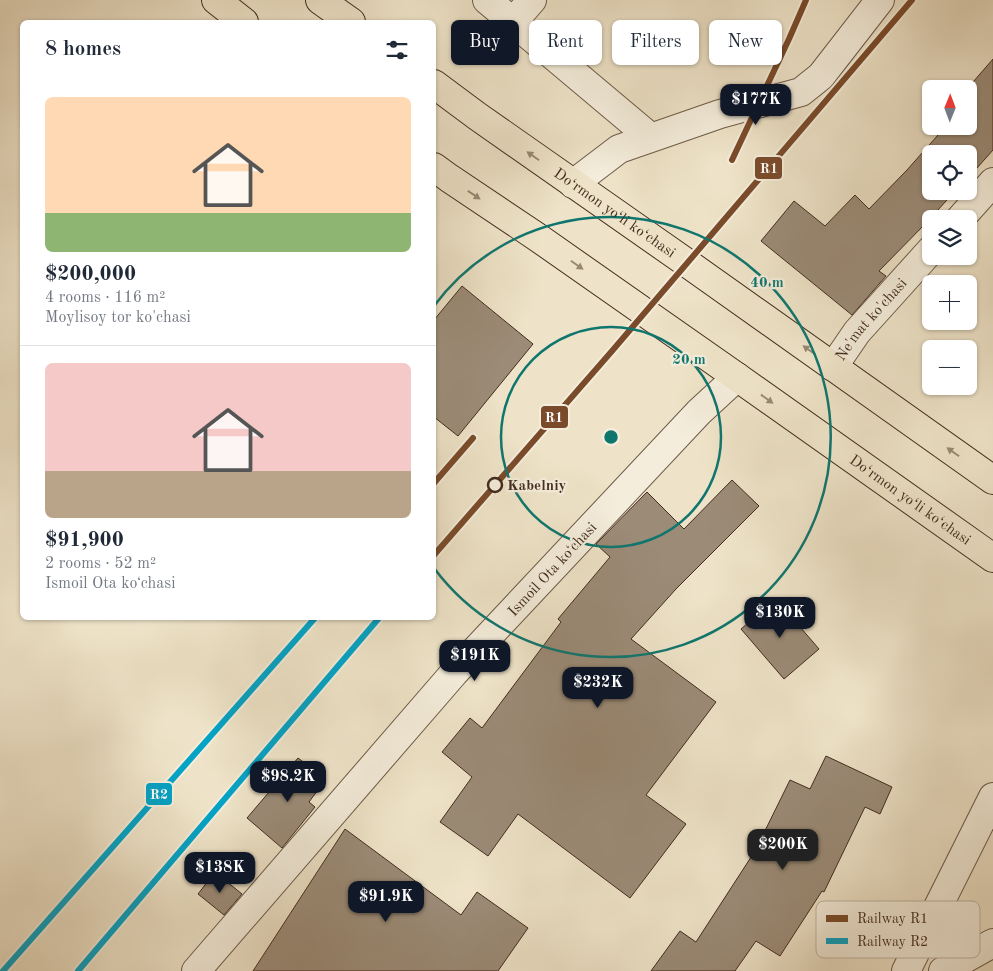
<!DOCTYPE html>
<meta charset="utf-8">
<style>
body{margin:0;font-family:"Old Standard TT",serif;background:#f2f2f3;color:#1f2937;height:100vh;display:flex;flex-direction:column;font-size:19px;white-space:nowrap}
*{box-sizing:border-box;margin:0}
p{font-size:16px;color:#747a83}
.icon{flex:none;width:28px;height:28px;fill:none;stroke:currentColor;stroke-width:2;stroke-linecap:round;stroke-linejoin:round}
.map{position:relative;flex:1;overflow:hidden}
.sheet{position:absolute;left:20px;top:20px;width:416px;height:600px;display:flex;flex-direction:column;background:#fff;border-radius:8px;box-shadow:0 1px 4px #0004}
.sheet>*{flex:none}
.guide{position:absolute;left:451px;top:20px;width:466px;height:45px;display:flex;gap:10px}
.needle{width:32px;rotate:1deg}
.buttons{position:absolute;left:922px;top:80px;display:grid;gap:10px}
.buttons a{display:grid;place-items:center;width:55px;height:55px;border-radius:8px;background:#fff;box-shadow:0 1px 4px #0004;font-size:25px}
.price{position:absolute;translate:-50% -42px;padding:0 11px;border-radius:10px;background:#111827;color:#fff;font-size:16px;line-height:32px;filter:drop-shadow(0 1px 2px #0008)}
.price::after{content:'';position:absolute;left:50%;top:30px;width:15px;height:11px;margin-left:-8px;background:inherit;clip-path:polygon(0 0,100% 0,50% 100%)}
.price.selected{background:#222;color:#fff}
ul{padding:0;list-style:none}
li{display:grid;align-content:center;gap:10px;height:265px;padding:0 25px}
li+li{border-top:1px solid #e0e1e3}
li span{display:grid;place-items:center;height:155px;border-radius:8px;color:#555}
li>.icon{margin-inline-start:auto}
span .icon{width:90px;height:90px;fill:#fffc;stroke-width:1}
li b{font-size:21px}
h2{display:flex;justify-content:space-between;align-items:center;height:60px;padding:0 25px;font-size:21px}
.chip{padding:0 18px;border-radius:8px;background:#fff;box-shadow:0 1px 4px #0004;font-size:18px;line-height:45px}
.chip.selected{background:#111827;color:#fff}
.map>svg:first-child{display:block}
</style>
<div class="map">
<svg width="993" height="971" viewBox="0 0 993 971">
<rect width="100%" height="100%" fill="#eee3c8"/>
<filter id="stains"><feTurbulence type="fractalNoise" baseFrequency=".004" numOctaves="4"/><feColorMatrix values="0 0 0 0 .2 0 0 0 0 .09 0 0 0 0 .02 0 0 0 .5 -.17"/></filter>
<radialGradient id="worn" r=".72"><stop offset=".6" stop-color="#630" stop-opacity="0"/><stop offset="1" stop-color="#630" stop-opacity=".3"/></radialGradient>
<path fill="#9b8b77" stroke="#422c1f" d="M993,59v91l-24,27v-23h-38v37h24l-27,30 -49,50 7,5 -34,39 -91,-74 33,-40 31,25 30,-31 14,14 38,-39 39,-44h23v-37h-2z
M462,286l71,58 -75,92 -24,-19v-97z
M732,480l27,26 -83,83 -45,50 85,63 -70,93 40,29 -56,74 -112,-84 -30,42 -48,-34 32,-45 -30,-25 28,-34 12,10 79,-106 -3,-3 52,-62 -14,-13 51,-52 37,37z
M776,599l43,50 -35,30 -43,-50z
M826,756l66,31 -12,27 -15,-7 -41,85 -2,-1 -42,65 -24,-15 -21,30h-84l29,-40 16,11 59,-91 35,-71 20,9z
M298,758l28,21 -17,23 6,5 -33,41 -35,-30z
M345,829l116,86 16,-23 51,36 -30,43h-245z
M215,872l27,22 -18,21 -26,-21z"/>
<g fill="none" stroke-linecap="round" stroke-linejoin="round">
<g stroke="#6d5a49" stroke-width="30">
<g id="minor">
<path d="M487,0l163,137"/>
<path d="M513,22l19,-22"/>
<path d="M573,184l46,-35 101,-35 81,-22 20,-16 59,-76"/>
<path d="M960,219l33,-37"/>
<path id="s1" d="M833,367l24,-35 74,-82"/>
<path d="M196,971l258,-298 245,-261 38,-35"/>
<path d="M906,971l87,-174"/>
<path d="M943,971l50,-28"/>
</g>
</g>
<g stroke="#422c1f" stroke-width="30">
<g id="major">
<path d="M216,0l28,22"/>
<path d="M320,0l31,22"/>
<path id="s2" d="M434,84l43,32 210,147 306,217"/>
<path id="s3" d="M434,167l15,11 88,59 200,140 256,181"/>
</g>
</g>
<use href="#minor" stroke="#f4eddb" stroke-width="28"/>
<use href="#major" stroke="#eee3c8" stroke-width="28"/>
<g stroke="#f4eddb" stroke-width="10">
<path id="rail-1" d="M732,160l57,-121 17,-39
M434,483l39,-45
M434,555l178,-204 300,-351"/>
</g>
<g stroke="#f4eddb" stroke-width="10">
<path id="rail-2" d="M3,971l312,-353
M78,971l301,-353"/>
</g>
<use href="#rail-1" stroke="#7a4b2a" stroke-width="6"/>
<use href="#rail-2" stroke="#03a3c5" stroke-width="6"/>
</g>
<defs><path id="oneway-solid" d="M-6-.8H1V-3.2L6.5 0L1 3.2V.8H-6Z" transform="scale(1.25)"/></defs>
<g fill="#988874">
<use href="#oneway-solid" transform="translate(533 156) rotate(-145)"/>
<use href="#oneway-solid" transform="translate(474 195) rotate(34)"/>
<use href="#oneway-solid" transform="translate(577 265) rotate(35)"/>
<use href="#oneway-solid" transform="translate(809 350) rotate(-145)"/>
<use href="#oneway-solid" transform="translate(767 399) rotate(36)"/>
<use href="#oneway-solid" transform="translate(953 452) rotate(-145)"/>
</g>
<g fill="none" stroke="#0f766e" stroke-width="2.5">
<circle cx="611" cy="437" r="110"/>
<path d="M434 306A220 220 0 1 1 434 568"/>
</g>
<circle fill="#f4eddb" stroke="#422c1f" stroke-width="2.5" cx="495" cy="485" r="7"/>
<g text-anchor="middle" stroke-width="4.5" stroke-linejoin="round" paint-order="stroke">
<g font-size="15" fill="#422c1f" stroke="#f4eddb">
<text dy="5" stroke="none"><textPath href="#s2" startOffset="222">Do‘rmon yo‘li ko‘chasi</textPath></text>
<text dy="5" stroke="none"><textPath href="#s1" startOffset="61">Ne'mat ko'chasi</textPath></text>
<text dy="5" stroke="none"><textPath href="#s3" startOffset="581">Do‘rmon yo‘li ko‘chasi</textPath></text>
<text transform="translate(552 569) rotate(-47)" y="5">Ismoil Ota koʻchasi</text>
</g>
<g font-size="15" font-weight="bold" fill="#422c1f" stroke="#f4eddb" text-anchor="start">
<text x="507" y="490">Kabelniy</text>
</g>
</g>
<rect x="816" y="901" width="164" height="57" rx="8" fill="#f4eddb" stroke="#bfb3a3" stroke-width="1"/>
<rect x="826" y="915" width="22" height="7" fill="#7a4b2a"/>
<rect x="826" y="938" width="22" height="6" fill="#03a3c5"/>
<g font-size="14" fill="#422c1f">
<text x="857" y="923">Railway R1</text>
<text x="857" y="946">Railway R2</text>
</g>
<circle cx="611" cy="437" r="8" fill="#0f766e" stroke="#f4eddb" stroke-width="2.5"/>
<g font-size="15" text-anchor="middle" font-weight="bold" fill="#0f766e" stroke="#f4eddb" stroke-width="4.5" stroke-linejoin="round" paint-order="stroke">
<text x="767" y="287">40 m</text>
<text x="689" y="364">20 m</text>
</g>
<g stroke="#f4eddb" stroke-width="2">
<rect x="754" y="156" width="29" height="24" rx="5" fill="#7a4b2a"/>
<rect x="540" y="405" width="29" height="24" rx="5" fill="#7a4b2a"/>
<rect x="145" y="782" width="28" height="24" rx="5" fill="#03a3c5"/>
</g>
<g font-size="14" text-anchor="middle" font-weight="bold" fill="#fff">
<text x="769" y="173">R1</text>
<text x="554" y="422">R1</text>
<text x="159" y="799">R2</text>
</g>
<rect width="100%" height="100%" filter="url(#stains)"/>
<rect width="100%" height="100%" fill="url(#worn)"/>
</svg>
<div class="buttons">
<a><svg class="needle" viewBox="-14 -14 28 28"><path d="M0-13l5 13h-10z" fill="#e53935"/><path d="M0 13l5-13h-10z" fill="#747a83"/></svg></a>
<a><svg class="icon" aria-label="locate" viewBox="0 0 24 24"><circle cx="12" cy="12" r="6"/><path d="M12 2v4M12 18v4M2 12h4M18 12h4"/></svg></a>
<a><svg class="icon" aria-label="layers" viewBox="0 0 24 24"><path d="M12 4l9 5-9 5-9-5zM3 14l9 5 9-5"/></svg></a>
<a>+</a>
<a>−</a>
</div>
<b class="price" style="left:756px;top:126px">$177K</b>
<b class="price" style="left:780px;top:639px">$130K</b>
<b class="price" style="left:475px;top:682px">$191K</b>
<b class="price" style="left:598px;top:709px">$232K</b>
<b class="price" style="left:288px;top:803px">$98.2K</b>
<b class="price selected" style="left:783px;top:871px">$200K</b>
<b class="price" style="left:220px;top:894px">$138K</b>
<b class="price" style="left:386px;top:923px">$91.9K</b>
<div class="guide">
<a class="chip selected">Buy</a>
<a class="chip">Rent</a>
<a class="chip">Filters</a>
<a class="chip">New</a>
</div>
<section class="sheet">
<h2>8 homes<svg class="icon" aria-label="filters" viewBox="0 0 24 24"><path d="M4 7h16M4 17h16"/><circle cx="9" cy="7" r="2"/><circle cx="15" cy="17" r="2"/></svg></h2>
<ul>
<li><span style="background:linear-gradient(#ffd9b3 75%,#8fb573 0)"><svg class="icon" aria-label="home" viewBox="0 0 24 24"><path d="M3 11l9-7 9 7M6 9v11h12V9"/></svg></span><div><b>$200,000</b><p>4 rooms · 116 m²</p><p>Moylisoy tor ko'chasi</p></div></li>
<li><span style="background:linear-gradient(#f6c9c9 70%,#b9a48a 0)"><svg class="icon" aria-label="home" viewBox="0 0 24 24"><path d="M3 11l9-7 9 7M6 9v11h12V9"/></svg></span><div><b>$91,900</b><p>2 rooms · 52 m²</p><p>Ismoil Ota koʻchasi</p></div></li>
</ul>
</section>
</div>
